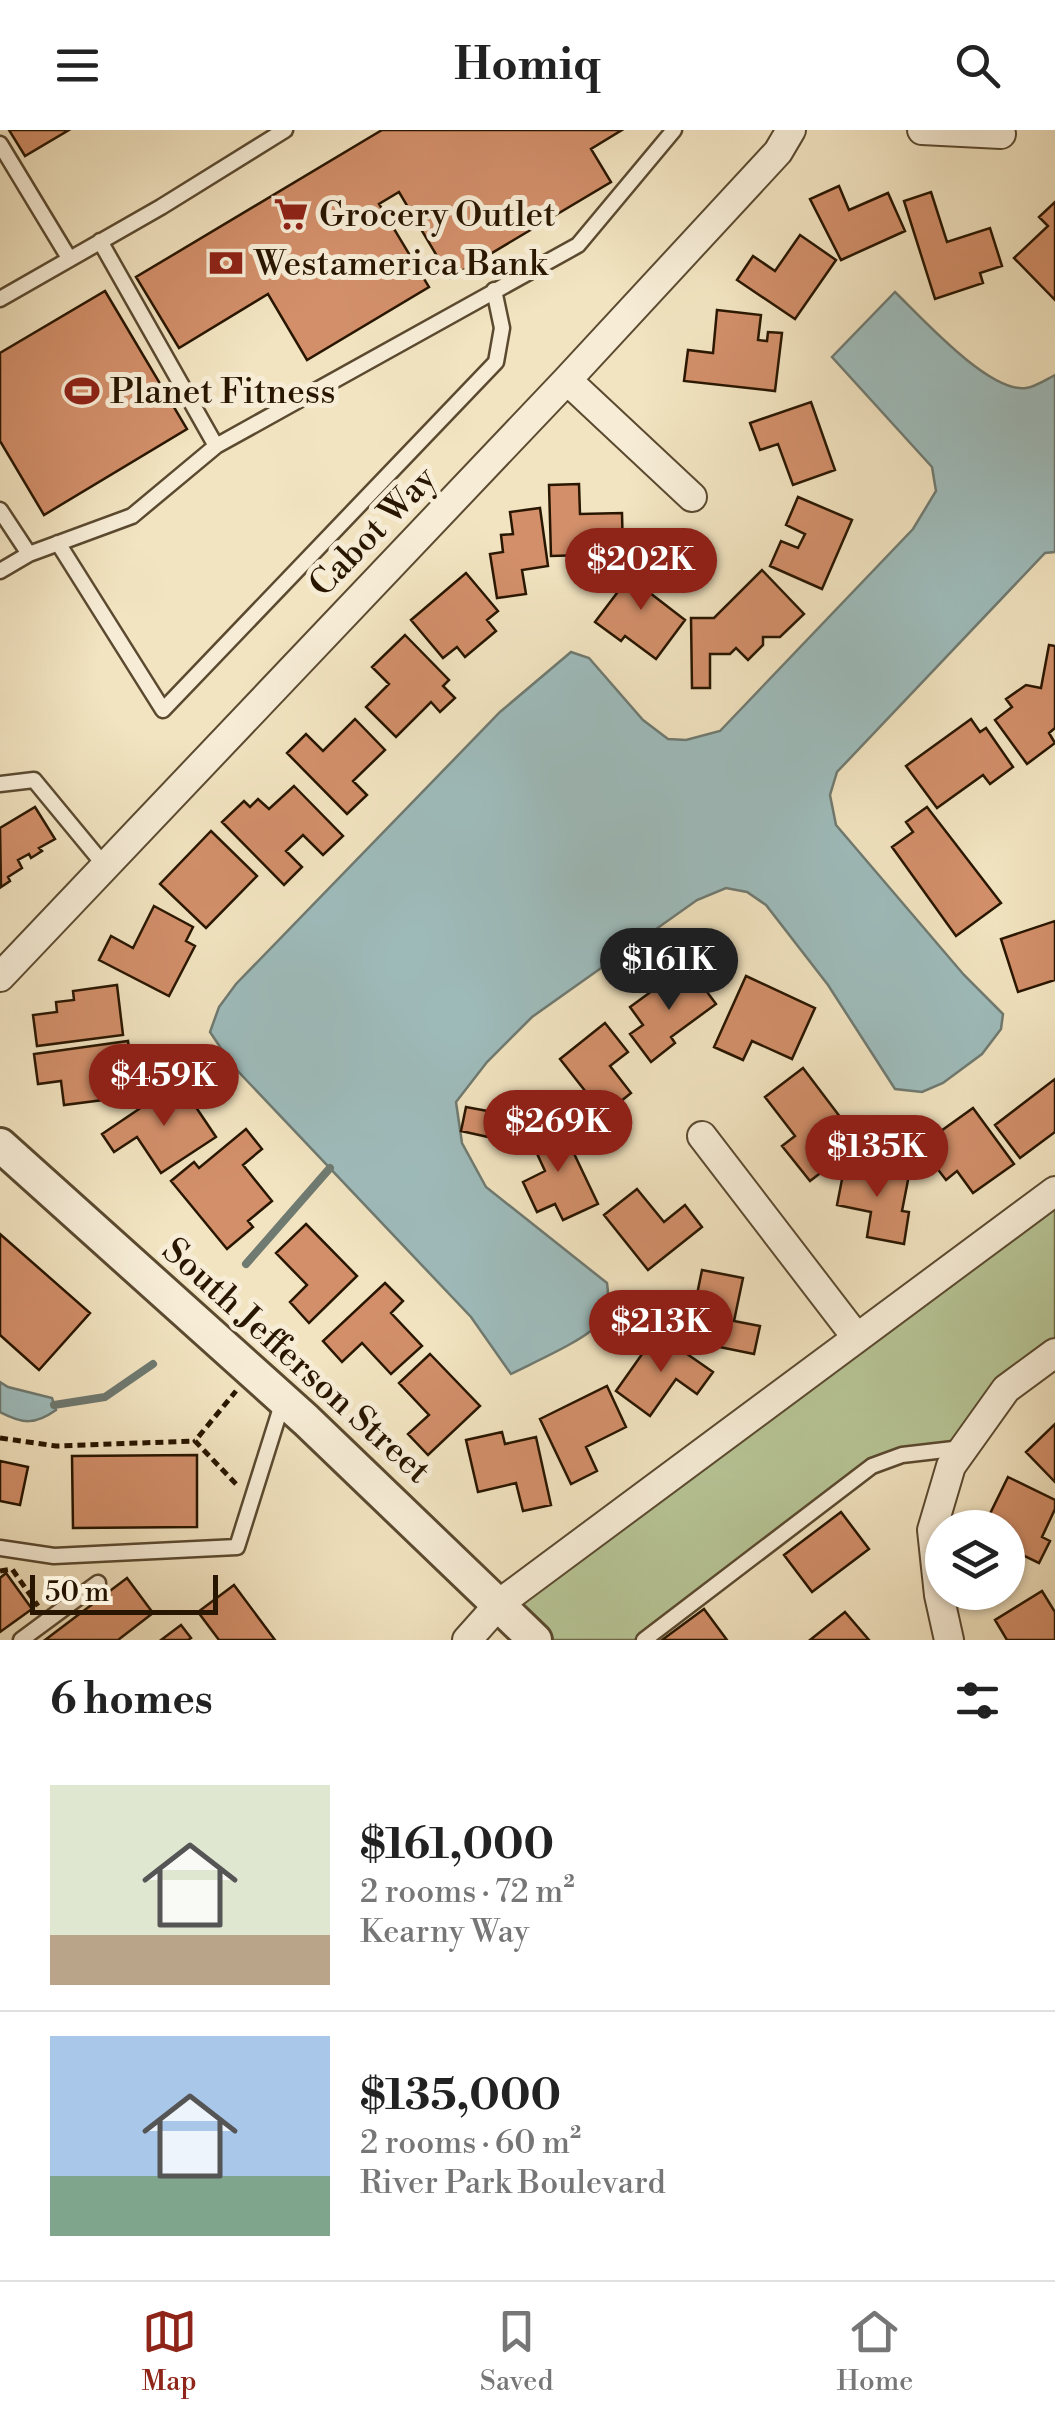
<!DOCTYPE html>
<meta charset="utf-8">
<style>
body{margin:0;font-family:"Libre Bodoni",serif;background:#f2f2f2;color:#222;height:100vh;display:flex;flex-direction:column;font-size:38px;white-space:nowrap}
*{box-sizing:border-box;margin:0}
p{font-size:32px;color:#767676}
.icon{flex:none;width:55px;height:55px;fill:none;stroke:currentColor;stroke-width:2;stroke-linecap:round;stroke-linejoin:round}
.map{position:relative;height:1510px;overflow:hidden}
.drawer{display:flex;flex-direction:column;background:#fff;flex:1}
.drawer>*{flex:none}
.controls{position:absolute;left:925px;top:1380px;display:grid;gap:20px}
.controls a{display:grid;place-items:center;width:100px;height:100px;border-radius:50%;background:#fff;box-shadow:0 2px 8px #0004;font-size:50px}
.scale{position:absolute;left:30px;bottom:25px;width:188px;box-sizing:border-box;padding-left:10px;border:5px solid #291600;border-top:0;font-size:28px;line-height:35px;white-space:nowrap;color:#291600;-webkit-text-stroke:8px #f7edd7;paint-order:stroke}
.price{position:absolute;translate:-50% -85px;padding:0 22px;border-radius:35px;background:#8f2418;color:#fff;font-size:32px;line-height:65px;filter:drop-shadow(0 2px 5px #0008)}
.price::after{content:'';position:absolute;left:50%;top:60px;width:30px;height:22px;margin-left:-15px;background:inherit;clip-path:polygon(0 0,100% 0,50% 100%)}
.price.current{background:#222;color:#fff}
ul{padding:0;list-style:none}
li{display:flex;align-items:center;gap:30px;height:250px;padding:0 50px}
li+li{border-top:2px solid #e0e0e0}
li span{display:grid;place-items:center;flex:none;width:280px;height:200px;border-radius:0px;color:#555}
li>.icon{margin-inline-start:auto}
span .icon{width:120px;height:120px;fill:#fffc;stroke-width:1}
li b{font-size:42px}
h2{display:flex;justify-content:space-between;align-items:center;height:120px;padding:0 50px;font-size:42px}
header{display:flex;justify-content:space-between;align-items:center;height:130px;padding:0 50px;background:#fff;font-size:45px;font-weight:700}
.menu{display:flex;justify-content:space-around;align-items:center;height:140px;border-top:2px solid #e0e0e0;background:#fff;font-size:28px;color:#767676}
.menu a{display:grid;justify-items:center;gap:5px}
.menu .current{color:#8f2418}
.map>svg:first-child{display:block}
</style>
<header><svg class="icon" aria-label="menu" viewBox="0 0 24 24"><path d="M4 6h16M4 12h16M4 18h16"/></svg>Homiq<svg class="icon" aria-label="search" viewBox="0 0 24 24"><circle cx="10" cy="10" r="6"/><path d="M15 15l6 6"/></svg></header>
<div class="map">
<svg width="1055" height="1510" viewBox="0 0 1055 1510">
<rect width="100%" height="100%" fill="#f2e4c1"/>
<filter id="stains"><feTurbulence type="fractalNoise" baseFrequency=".002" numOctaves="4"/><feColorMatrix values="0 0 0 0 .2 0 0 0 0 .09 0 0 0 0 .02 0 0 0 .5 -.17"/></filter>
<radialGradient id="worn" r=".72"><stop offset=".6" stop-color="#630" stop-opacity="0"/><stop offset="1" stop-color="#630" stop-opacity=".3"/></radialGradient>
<path fill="#b7c596" stroke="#706e4b" stroke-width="2.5" d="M1055,1061v162l-90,94 -93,19 -228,174h-109l-35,-37z"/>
<path fill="#9ebcbc" stroke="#6f7a71" stroke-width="2.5" d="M895,162c26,25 94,101 131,96 9,-1 21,-9 29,-13v177l-10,1 -208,219 -7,23 6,30 128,150 39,39 -2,15 -19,25 -39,29 -21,9 -27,-3 -67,-104 -62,-80 -19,-13 -21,-4 -29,12 -165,117 -45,45 -31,40 6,41 24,44 121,96c2,13 1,27 -7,39 -12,17 -68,41 -89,52l-40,-57 -238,-251 -23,-34 9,-25 17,-23 264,-272 71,-60 18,6 54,62 25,19 18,1 34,-9 193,-202 23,-38 -4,-24 -100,-110z
M0,1252l8,5 44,11 4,12c-21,15 -33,14 -56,2z"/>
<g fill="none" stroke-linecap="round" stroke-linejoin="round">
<path stroke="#6f7a71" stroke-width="8" d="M246,1134l84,-96
M54,1275l51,-8 48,-33"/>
</g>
<path fill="#d28f6a" stroke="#291600" stroke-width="2.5" d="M9,0h60l-44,26z
M382,0h240l-31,19 20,33 -161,96 -51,-86 -20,12 50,83 -122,73 -39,-66 -89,54 -43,-71z
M839,56l10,24 39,-17 17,38 -64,29 -31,-61z
M931,62l16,50 43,-14 12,38 -22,7 3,10 -48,16 -31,-98z
M1055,72v98l-41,-42 34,-32 -9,-9z
M800,105l36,25 -41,59 -58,-39 16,-24 22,15z
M105,161l82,138 -143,86 -44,-74v-88z
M717,180l44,5 -3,25 9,1 1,-9 14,1 -7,58 -91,-10 4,-31 25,3z
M811,272l24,68 -42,15 -15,-41 -18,6 -10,-27z
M579,354l1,30 42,-1 1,41 -72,2 -2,-71z
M798,367l54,23 -30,69 -52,-23 11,-25 17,7 7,-14 -19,-9z
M540,378l8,58 -26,4 4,24 -29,4 -7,-44 13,-2 -2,-17 12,-1 -3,-22z
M642,430l21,16 -13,17 35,27 -29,39 -31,-23 -4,5 -26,-19z
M762,440l42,44 -24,23h-17v8l-15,15 -12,-12 -6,6h-20v34h-18l-1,-70h23z
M466,443l32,38 -11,9 9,11 -31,26 -8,-10 -14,11 -32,-38z
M405,505l44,45 -6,6 12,12 -15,14 -9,-10 -35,35 -30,-30 23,-23 -17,-17z
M1049,515l6,1v82l-6,5 6,10 -28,21 -32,-44 17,-13 -6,-8 20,-14 15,3z
M355,589l30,31 -32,31 14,14 -20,19 -60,-61 19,-19 17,17z
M971,589l9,13 6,-4 27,39 -23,17 -7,-9 -46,33 -31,-42z
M294,656l49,50 -20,19 -20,-20 -17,16 16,16 -18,18 -62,-63 22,-21 6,6 8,-8 11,10z
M35,677l20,32 -16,9 3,3 -11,7 -2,-4 -11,6 4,8 -14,9 2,4 -9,6 -1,-59z
M927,677l74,96 -45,33 -64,-89 21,-15 -7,-10z
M211,701l46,45 -51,52 -46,-44z
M154,776l39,21 -7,14 9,5 -26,50 -70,-36 12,-24 22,12z
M1055,791v59l-37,12 -17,-53z
M690,839l26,35 -45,33 4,6 -24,19 -21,-28 13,-9 -13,-18 33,-24 3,3z
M746,846l69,32 -23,51 -40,-18 -9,19 -29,-13z
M117,855l6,50 -86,11 -4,-31 24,-3 -1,-10 18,-2 -1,-9z
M605,893l23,29 -18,14 21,27 -27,22 -44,-56z
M128,911l7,55 -71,9 -3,-24 -23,3 -4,-30z
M803,938l47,62 -20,15 10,13 -30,23 -28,-35 13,-10 -30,-39z
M1055,949v53l-35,26 -25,-33z
M179,952l37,55 -55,36 -24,-36 -23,15 -12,-18z
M466,977l27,5 -5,25 -27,-6z
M973,978l41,56 -41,29 -16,-22 -11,9 -26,-34z
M558,990l40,84 -35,16 -8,-16 -18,8 -14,-30 22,-11 -17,-37z
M246,999l16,20 -19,16 29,36 -24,20 5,6 -26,22 -56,-68 23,-19 5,6z
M845,1034l64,11 -7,36 7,1 -5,32 -37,-7 4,-25 -34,-7z
M637,1059l27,33 21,-17 17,22 -54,43 -44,-55z
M306,1094l51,52 -48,47 -19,-21 17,-17 -31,-32z
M0,1104l90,79 -51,57 -39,-35z
M702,1140l41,8 -9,43 26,5 -6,28 -69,-14 4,-20 -11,-3 3,-15 14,2z
M385,1153l18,18 -12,12 31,33 -31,28 -29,-31 -20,19 -19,-21z
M657,1203l56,39 -16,22 -21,-15 -26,37 -34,-25z
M430,1224l50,52 -52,49 -20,-21 21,-19 -30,-32z
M607,1256l19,41 -40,20 11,24 -26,13 -31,-65z
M1055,1294v58l-29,-30z
M502,1302l3,12 31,-7 15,68 -28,6 -7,-28 -38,9 -12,-52z
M197,1325v72l-124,1 -1,-72z
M0,1331l28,6 -8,38 -20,-4z
M1008,1347l47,23v9l-13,28 8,4 -11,22 -31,-15v-20h-25z
M841,1382l28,37 -57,43 -28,-37z
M6,1443l26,36 -32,23v-54z
M127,1448l26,35 -35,27h-73z
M234,1455l41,55h-56l-21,-28z
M1042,1461l13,21v28h-48l-12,-20z
M704,1479l23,31h-65z
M845,1482l24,28h-59z
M181,1495l10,13 -3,2h-27z"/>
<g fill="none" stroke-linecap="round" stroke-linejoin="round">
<g stroke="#5b4a30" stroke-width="19">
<path id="service" d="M0,14l69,114
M100,111l116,205
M0,169l161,-92 124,-77
M0,380l29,44
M58,413l105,167 333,-348 6,-34 -8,-38
M0,441l29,-17 103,-38 84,-70 362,-201 96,-115
M0,654l34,-4 71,86
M0,1418l54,8 183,-9 46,-146
M21,1510l77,-57
M644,1510l228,-174 30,-11 60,-7"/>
</g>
<g stroke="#5b4a30" stroke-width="32">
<path id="minor" d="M922,0l79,4
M567,250l125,117
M0,847l567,-597 211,-228 13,-22
M702,1006l155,202
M467,1510l33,-37 555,-412
M949,1510l-10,-45 -7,-65 19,-64 55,-77 49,-36"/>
</g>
<g stroke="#5b4a30" stroke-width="38">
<path id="tertiary" d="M0,1015l306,275 229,220"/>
</g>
<path stroke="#291600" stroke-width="5" stroke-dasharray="8 5" stroke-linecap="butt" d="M0,1308l56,8 139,-5
M236,1354l-41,-43 41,-50
M0,1441l12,-2 26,37"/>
<use href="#service" stroke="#f7edd7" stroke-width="14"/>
<use href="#minor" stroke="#f7edd7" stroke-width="28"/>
<use href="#tertiary" stroke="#f7edd7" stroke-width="32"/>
</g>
<defs>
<g id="supermarket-bare" transform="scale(2.7)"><path d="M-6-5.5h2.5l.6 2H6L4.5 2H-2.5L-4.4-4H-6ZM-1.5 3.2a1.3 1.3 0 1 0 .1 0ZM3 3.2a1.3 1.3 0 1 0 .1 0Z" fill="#8f2418" stroke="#f7edd7" stroke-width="2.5" paint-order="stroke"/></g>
<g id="bank-bare" transform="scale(2.7)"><path d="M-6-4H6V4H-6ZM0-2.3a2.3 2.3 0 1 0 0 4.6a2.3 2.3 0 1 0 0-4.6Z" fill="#8f2418" stroke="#f7edd7" stroke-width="2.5" paint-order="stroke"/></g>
<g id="stadium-bare" transform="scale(2.7)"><path d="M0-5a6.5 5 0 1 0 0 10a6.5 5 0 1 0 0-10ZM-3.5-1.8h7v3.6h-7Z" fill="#8f2418" stroke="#f7edd7" stroke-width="2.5" paint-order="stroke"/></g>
</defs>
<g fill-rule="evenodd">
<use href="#supermarket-bare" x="291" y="84"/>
<use href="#bank-bare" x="226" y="133"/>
<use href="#stadium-bare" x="82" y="261"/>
</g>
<g text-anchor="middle" stroke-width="10" stroke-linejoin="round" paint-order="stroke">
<g font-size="35" fill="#291600" stroke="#f7edd7" text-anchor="start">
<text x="319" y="96">Grocery Outlet</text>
<text x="254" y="145">Westamerica Bank</text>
<text x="110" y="273">Planet Fitness</text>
</g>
<g font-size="35" fill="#291600" stroke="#f7edd7">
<text transform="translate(372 401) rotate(-46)" y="12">Cabot Way</text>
<text transform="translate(297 1230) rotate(42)" y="12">South Jefferson Street</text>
</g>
</g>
<rect width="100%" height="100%" filter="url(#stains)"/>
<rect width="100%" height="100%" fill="url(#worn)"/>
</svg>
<div class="controls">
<a><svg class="icon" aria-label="layers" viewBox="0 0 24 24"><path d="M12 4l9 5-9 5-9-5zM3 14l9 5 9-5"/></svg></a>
</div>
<div class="scale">50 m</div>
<b class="price" style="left:641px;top:483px">$202K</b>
<b class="price current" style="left:669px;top:883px">$161K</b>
<b class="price" style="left:164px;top:999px">$459K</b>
<b class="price" style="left:558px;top:1045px">$269K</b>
<b class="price" style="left:877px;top:1070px">$135K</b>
<b class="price" style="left:661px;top:1245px">$213K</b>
</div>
<section class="drawer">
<h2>6 homes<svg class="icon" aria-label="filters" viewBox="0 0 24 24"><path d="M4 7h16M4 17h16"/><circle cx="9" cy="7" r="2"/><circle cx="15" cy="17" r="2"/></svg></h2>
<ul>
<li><span style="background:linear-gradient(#dfe7d0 75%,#b9a48a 0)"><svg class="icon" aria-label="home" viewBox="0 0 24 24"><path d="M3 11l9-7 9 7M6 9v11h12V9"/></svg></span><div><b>$161,000</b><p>2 rooms · 72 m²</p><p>Kearny Way</p></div></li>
<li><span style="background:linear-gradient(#a9c7e8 70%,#7fa58c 0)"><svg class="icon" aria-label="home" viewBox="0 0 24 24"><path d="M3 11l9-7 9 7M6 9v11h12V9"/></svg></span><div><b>$135,000</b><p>2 rooms · 60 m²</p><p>River Park Boulevard</p></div></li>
</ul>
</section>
<nav class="menu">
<a class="current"><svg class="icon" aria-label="map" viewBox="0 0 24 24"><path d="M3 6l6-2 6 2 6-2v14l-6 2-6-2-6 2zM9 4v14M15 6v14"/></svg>Map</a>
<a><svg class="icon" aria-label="saved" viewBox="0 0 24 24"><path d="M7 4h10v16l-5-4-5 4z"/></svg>Saved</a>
<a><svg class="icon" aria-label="home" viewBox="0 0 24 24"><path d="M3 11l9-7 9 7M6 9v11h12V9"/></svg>Home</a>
</nav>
